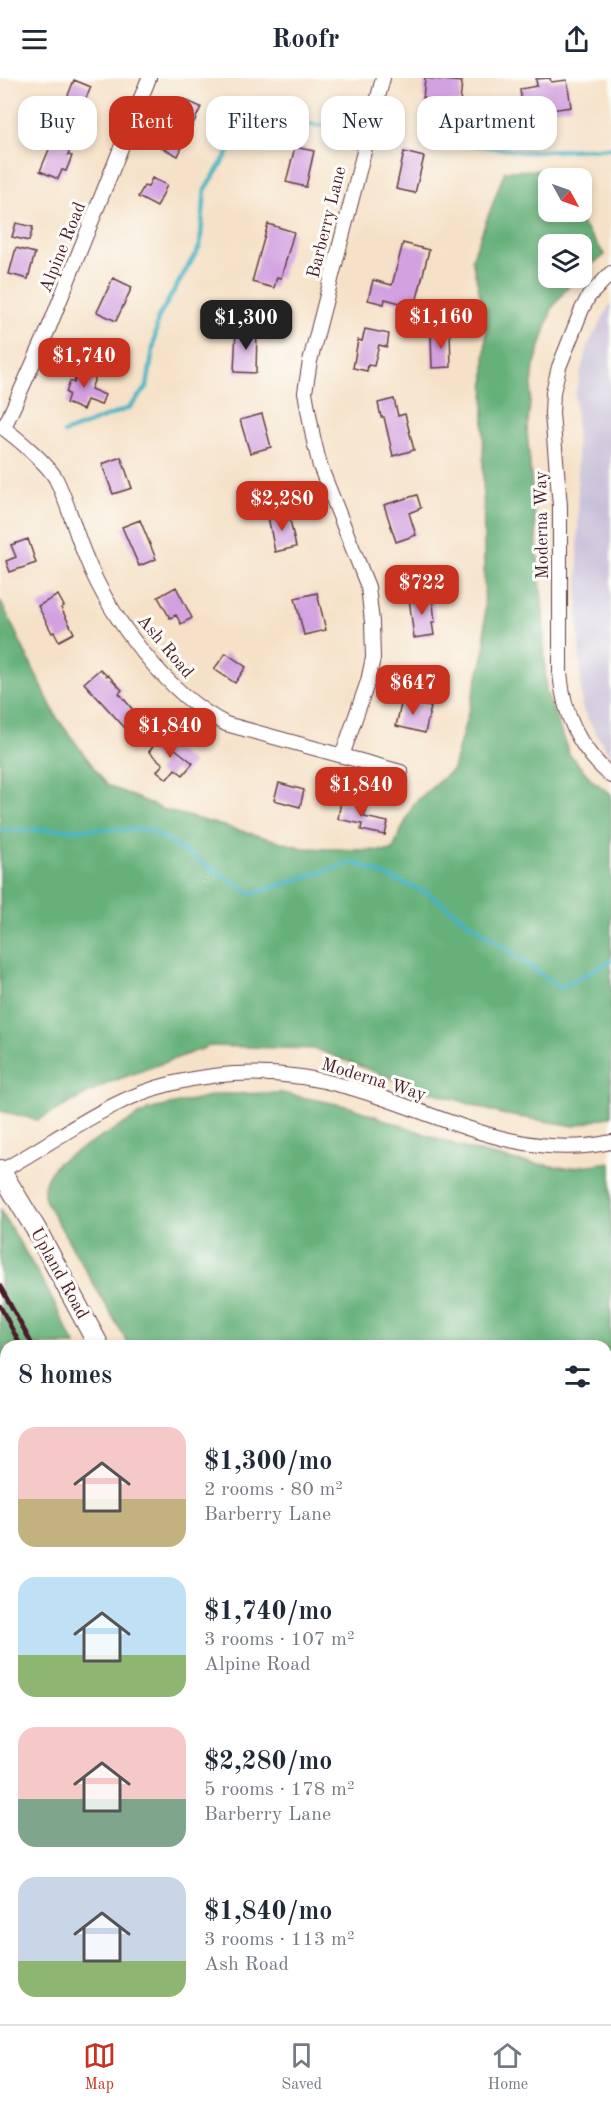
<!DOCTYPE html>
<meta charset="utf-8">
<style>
body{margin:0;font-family:"Old Standard TT",serif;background:#f2f2f3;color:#1f2937;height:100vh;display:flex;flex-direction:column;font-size:22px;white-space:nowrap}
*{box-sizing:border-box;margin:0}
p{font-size:20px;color:#747a83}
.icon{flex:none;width:33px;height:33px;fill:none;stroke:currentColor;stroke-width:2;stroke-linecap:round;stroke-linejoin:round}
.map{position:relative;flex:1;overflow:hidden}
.panel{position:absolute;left:0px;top:1262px;width:612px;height:686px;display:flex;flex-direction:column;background:#fff;border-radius:18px 18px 0 0;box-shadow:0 3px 9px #0003}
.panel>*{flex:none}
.banner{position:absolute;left:18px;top:18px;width:576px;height:54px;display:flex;gap:12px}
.needle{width:39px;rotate:130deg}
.fabs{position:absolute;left:538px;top:90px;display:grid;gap:12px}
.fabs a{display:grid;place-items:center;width:54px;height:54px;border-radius:12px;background:#fff;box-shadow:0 3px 9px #0003;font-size:30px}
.price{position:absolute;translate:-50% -51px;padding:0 14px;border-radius:12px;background:#c8321e;color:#fff;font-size:20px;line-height:39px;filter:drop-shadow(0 2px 3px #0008)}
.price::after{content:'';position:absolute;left:50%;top:36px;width:18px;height:14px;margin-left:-9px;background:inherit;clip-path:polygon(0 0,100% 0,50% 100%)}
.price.selected{background:#222;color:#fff}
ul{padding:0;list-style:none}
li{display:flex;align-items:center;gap:18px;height:150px;padding:0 18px}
li span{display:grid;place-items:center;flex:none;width:168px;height:120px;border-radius:18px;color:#555}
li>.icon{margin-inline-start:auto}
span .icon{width:72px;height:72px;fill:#fffc;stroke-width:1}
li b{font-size:26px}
h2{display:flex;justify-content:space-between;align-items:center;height:72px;padding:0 18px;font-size:26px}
.tag{padding:0 21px;border-radius:18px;background:#fff;box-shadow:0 3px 9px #0003;font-size:21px;line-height:54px}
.tag.selected{background:#c8321e;color:#fff}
header{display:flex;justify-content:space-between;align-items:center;height:78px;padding:0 18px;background:#fff;font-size:27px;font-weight:700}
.tab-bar{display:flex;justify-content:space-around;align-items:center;height:84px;border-top:2px solid #e0e1e3;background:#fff;font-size:16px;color:#747a83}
.tab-bar a{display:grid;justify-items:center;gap:3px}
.tab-bar .selected{color:#c8321e}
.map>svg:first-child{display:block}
</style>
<header><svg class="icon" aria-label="menu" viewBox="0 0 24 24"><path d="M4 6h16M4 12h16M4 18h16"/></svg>Roofr<svg class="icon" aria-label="share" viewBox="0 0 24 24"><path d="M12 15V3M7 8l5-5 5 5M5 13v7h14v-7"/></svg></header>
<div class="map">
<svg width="611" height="1946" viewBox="0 0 611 1946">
<rect width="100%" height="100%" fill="#fdfcf7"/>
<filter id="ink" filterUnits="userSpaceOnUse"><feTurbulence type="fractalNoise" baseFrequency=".0167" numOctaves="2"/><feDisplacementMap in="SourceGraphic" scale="12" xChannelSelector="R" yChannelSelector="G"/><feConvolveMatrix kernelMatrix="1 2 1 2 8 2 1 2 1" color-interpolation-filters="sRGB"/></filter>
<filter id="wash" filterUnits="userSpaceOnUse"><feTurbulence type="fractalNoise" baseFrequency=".008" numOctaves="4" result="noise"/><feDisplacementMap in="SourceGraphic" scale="24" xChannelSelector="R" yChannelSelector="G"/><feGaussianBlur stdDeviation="1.35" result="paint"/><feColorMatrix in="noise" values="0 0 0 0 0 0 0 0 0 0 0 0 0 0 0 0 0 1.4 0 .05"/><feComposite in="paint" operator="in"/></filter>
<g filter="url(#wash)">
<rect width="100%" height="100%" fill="#f5e1c7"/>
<path fill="#c8bfd8" d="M611,225v453l-14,-21 -15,-27 -4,-94v-133l-3,-88 13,-48z"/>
<path fill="#66b17a" stroke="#586852" stroke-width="1.5" d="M543,92l6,8v34h24l32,43 -23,16v-27h-33v34h26l-23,30 -18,58 -7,65 16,182 3,78 23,63 23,26 19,14v322l-36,10 -74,-12 -103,-33 -82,-32 -106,-3 -102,37 -70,37 -38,-9v-511l57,118 50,67 55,24 141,39 89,3 22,-48 39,-34 32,-119 -2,-192 3,-135 -14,-64 33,-88z
M281,1015l66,13 120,43 49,12 50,7 45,-6v862h-197l-2,-5h194v-673l-477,-1 -83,-143c-6,-16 2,-27 11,-39l91,-53 71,-16z
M0,1132l45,75 30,60 -69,1v46l-6,-2z
M218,1941h113l2,5h-116z"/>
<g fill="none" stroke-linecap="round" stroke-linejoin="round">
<path stroke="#47b4c3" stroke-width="4.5" d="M423,59l101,15 87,-4
M64,355l65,-25 18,-21 11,-69 42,-72 5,-56 23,-37 26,-34 92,9
M0,752l149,-1 103,65 101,-32 75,31 132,95 51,-27"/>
</g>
<g id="blocks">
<path fill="#d3a1e0" d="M425,0l37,4 -2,21 -18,-1 -1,9 -16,-2 1,-10 -3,-1z
M550,0l1,4 16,-2 4,27 -20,3 -1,-7 -28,4 -2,-18 17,-3 -1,-7z
M74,2l17,7 -8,18 -16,-7z
M183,21l18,8 -23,49 -18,-9z
M520,29l2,20 -14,1 -2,-20z
M56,55l18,7 -6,15 4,1 -6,15 -4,-1 -4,9 -18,-8z
M295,69l19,4 -8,36 -20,-5z
M404,74l20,5 -9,36 -19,-4z
M152,100l15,7 -10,22 -19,-10 6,-11 4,1z
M16,145l17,4 -4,14 -17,-4z
M268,146l26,8 -13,46 -4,-1 -3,11 -22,-6z
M403,165l26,7 -14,57 -30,-8 -1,5 -16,-4 5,-20 19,5z
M16,170l19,5 -7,26 -19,-5z
M113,200l19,9 -16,34 -19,-9z
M236,250l21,2 -1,43 -22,-1z
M365,251l24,5 -2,13 -8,-2 -5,21 -6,-1 -1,6 -14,-3 5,-28 4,1z
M450,254l1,35 -19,1 -1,-35z
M80,286l18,6 -7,19 14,6 -4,10 -14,-5 -4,10 -17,-7 3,-9 -3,-1 4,-12 4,2z
M394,321l4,17 7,-2 9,36 -21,6 -9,-39h-3l-3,-14z
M262,336l9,33 -21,6 -10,-33z
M121,379l11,31 -19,6 -11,-30z
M417,417l4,13 -12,5 7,22 -20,7 -12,-37z
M288,433l8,36 -21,5 -7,-36z
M140,442l16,39 -17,7 -17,-39z
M28,461l8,24 -26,9 -4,-11 10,-4 -5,-12z
M176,509l16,31 -11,6 -5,-9 -6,3 -12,-21z
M317,515l9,37 -22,5 -9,-37z
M58,517l6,11 -3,2 13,25 -15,8 -5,-9 -2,1 -14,-27z
M432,517l3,27h-3l2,13 -20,3 -5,-40z
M226,575l20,14 -11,16 -21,-14z
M100,591l7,7 1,-1 14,15 -3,3 19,23 -13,12 -41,-45z
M402,622l29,7 -6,26 -29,-7z
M160,659l33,26 -10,12 -8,-6 -8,10 -10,-8 6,-7 -14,-12z
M279,705l25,7 -4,17 -26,-7z
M341,723l18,3 -1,3 8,1 -2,9 24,5 -3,13 -24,-5 1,-6 -24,-5z"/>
</g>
</g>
<g filter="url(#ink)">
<use href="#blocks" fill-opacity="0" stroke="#643c42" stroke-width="1.5"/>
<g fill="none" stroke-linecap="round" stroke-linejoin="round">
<g stroke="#643c42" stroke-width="16">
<path id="minor" d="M611,195l-22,23 -7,13 -23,58 -6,25 -1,22 8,92v167c4,43 18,74 51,103
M0,348c14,9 48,38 56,53 13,26 19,54 31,81 24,59 81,135 139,164l175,48
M4,350l44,-98 101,-252
M342,678l26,-75 5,-23 -1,-36 -4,-35 -48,-121 -7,-29 -8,-45 5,-31 73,-283
M1,1093c57,-31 108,-73 173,-88 58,-14 117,-12 174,4 87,24 171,76 263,55
M0,1456l6,18
M120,1946l5,-5"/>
</g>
<g stroke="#643c42" stroke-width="19">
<path id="tertiary" d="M0,1922l6,16"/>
</g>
<g stroke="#643c42" stroke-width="22">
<path id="secondary" d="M0,1092l37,61 62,115
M353,1941l2,5"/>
</g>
<use href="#minor" stroke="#fff" stroke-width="14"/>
<use href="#tertiary" stroke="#fff" stroke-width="16"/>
<use href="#secondary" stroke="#fff" stroke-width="20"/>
<path stroke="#4a1f2b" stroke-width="4.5" d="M0,1208l33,60
M0,1228l21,40
M280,1941l1,5
M290,1941l2,5"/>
</g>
</g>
<g text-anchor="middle" stroke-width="6" stroke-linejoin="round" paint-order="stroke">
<g font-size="18" fill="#4a1f2b" stroke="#fdfcf7">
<text transform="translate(326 144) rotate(-76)" y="6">Barberry Lane</text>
<text transform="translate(62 169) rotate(-68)" y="6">Alpine Road</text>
<text transform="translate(541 447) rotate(-91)" y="6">Moderna Way</text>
<text transform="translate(166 568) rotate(50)" y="6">Ash Road</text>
<text transform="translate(374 1001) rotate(17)" y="6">Moderna Way</text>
<text transform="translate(60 1195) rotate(61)" y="6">Upland Road</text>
</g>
</g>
</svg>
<div class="fabs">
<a><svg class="needle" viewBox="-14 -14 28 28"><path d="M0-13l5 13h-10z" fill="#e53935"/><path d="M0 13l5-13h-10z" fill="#747a83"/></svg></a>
<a><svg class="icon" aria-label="layers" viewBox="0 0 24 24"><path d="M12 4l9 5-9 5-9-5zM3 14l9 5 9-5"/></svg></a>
</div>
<b class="price" style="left:441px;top:272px">$1,160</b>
<b class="price selected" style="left:246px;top:273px">$1,300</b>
<b class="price" style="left:84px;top:311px">$1,740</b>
<b class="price" style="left:282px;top:454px">$2,280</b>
<b class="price" style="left:422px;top:538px">$722</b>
<b class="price" style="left:413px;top:638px">$647</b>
<b class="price" style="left:170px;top:681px">$1,840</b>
<b class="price" style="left:361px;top:740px">$1,840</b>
<div class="banner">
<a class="tag">Buy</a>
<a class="tag selected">Rent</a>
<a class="tag">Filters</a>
<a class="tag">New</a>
<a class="tag">Apartment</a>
</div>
<section class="panel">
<h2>8 homes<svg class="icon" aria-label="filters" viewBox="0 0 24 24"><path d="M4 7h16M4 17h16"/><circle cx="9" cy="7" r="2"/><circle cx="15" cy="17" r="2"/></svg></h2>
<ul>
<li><span style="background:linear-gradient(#f6c9c9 60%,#c2b280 0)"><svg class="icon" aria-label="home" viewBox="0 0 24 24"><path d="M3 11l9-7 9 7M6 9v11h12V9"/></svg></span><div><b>$1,300/mo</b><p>2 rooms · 80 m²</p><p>Barberry Lane</p></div></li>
<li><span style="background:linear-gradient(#bfe0f5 65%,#8fb573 0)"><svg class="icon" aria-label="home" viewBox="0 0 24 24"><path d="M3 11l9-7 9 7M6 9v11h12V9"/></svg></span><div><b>$1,740/mo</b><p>3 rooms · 107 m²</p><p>Alpine Road</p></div></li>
<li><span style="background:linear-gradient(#f6c9c9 60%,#7fa58c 0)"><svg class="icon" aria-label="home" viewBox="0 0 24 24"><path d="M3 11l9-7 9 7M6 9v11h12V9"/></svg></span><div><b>$2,280/mo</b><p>5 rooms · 178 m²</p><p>Barberry Lane</p></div></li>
<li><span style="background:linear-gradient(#c9d6e8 70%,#8fb573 0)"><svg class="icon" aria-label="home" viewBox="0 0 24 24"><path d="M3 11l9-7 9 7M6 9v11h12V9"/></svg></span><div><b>$1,840/mo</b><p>3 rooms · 113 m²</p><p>Ash Road</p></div></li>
</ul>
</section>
</div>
<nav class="tab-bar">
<a class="selected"><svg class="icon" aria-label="map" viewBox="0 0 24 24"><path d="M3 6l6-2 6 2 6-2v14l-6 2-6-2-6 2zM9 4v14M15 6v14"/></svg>Map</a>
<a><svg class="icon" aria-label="saved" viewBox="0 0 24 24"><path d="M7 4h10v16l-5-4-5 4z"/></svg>Saved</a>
<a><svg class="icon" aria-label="home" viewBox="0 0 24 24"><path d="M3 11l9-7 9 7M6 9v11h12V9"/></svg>Home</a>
</nav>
